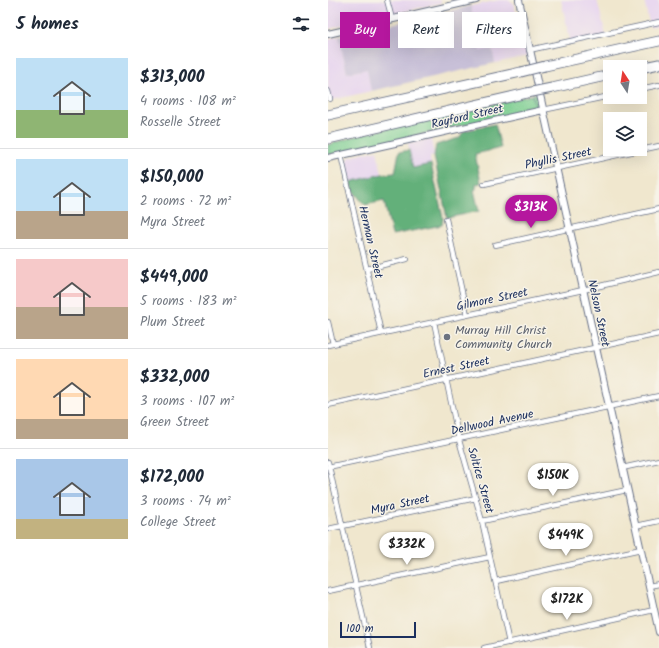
<!DOCTYPE html>
<meta charset="utf-8">
<style>
body{margin:0;font-family:Kalam,sans-serif;background:#f2f2f3;color:#1f2937;height:100vh;display:flex;flex-direction:column;font-size:15px;white-space:nowrap}
*{box-sizing:border-box;margin:0}
p{font-size:13px;color:#747a83}
.icon{flex:none;width:22px;height:22px;fill:none;stroke:currentColor;stroke-width:2;stroke-linecap:round;stroke-linejoin:round}
.map{position:relative;flex:1;overflow:hidden}
.side{display:flex;flex-direction:column;background:#fff;width:328px}
.side>*{flex:none}
.top-card{position:absolute;left:12px;top:12px;width:259px;height:36px;display:flex;gap:8px}
.needle{width:26px;rotate:348deg}
.buttons{position:absolute;left:275px;top:60px;display:grid;gap:8px}
.buttons a{display:grid;place-items:center;width:44px;height:44px;border-radius:0px;background:#fff;box-shadow:0 4px 16px #0002;font-size:20px}
.scale{position:absolute;left:12px;bottom:10px;width:76px;box-sizing:border-box;padding-left:4px;border:2px solid #1b2f5e;border-top:0;font-size:11px;line-height:14px;white-space:nowrap;color:#1b2f5e;-webkit-text-stroke:3px #f7f3e8;paint-order:stroke}
.price{position:absolute;translate:-50% -34px;padding:0 9px;border-radius:14px;background:#fff;color:#222;font-size:13px;line-height:26px;filter:drop-shadow(0 1px 2px #0008)}
.price::after{content:'';position:absolute;left:50%;top:24px;width:12px;height:9px;margin-left:-6px;background:inherit;clip-path:polygon(0 0,100% 0,50% 100%)}
.price.on{background:#b5179e;color:#fff}
ul{padding:0;list-style:none}
li{display:flex;align-items:center;gap:12px;height:100px;padding:0 16px}
li+li{border-top:1px solid #e0e1e3}
li span{display:grid;place-items:center;flex:none;width:112px;height:80px;border-radius:0px;color:#555}
li>.icon{margin-inline-start:auto}
span .icon{width:48px;height:48px;fill:#fffc;stroke-width:1}
li b{font-size:17px}
h2{display:flex;justify-content:space-between;align-items:center;height:48px;padding:0 16px;font-size:17px}
.chip{padding:0 14px;border-radius:0px;background:#fff;box-shadow:0 4px 16px #0002;font-size:14px;line-height:36px}
.chip.on{background:#b5179e;color:#fff}
main{display:flex;flex:1;min-height:0}
.map>svg:first-child{display:block}
</style>
<main>
<section class="side">
<h2>5 homes<svg class="icon" aria-label="filters" viewBox="0 0 24 24"><path d="M4 7h16M4 17h16"/><circle cx="9" cy="7" r="2"/><circle cx="15" cy="17" r="2"/></svg></h2>
<ul>
<li><span style="background:linear-gradient(#bfe0f5 65%,#8fb573 0)"><svg class="icon" aria-label="home" viewBox="0 0 24 24"><path d="M3 11l9-7 9 7M6 9v11h12V9"/></svg></span><div><b>$313,000</b><p>4 rooms · 108 m²</p><p>Rosselle Street</p></div></li>
<li><span style="background:linear-gradient(#bfe0f5 65%,#b9a48a 0)"><svg class="icon" aria-label="home" viewBox="0 0 24 24"><path d="M3 11l9-7 9 7M6 9v11h12V9"/></svg></span><div><b>$150,000</b><p>2 rooms · 72 m²</p><p>Myra Street</p></div></li>
<li><span style="background:linear-gradient(#f6c9c9 60%,#b9a48a 0)"><svg class="icon" aria-label="home" viewBox="0 0 24 24"><path d="M3 11l9-7 9 7M6 9v11h12V9"/></svg></span><div><b>$449,000</b><p>5 rooms · 183 m²</p><p>Plum Street</p></div></li>
<li><span style="background:linear-gradient(#ffd9b3 75%,#b9a48a 0)"><svg class="icon" aria-label="home" viewBox="0 0 24 24"><path d="M3 11l9-7 9 7M6 9v11h12V9"/></svg></span><div><b>$332,000</b><p>3 rooms · 107 m²</p><p>Green Street</p></div></li>
<li><span style="background:linear-gradient(#a9c7e8 75%,#c2b280 0)"><svg class="icon" aria-label="home" viewBox="0 0 24 24"><path d="M3 11l9-7 9 7M6 9v11h12V9"/></svg></span><div><b>$172,000</b><p>3 rooms · 74 m²</p><p>College Street</p></div></li>
</ul>
</section>
<div class="map">
<svg width="331" height="648" viewBox="0 0 331 648">
<rect width="100%" height="100%" fill="#f7f3e8"/>
<filter id="ink" filterUnits="userSpaceOnUse"><feTurbulence type="fractalNoise" baseFrequency=".025" numOctaves="2"/><feDisplacementMap in="SourceGraphic" scale="8" xChannelSelector="R" yChannelSelector="G"/><feConvolveMatrix kernelMatrix="1 2 1 2 8 2 1 2 1" color-interpolation-filters="sRGB"/></filter>
<filter id="wash" filterUnits="userSpaceOnUse"><feTurbulence type="fractalNoise" baseFrequency=".012" numOctaves="4" result="noise"/><feDisplacementMap in="SourceGraphic" scale="16" xChannelSelector="R" yChannelSelector="G"/><feGaussianBlur stdDeviation="0.9" result="paint"/><feColorMatrix in="noise" values="0 0 0 0 0 0 0 0 0 0 0 0 0 0 0 0 0 1.4 0 .05"/><feComposite in="paint" operator="in"/></filter>
<g filter="url(#wash)">
<rect width="100%" height="100%" fill="#f0e7ce"/>
<path fill="#e6d3f0" d="M0,0h113v3l-113,26z
M171,0h11l4,5 14,51 -33,7 -3,-14 -12,3 -9,-46z
M233,0h36l9,36 -35,8z
M316,0h15v25l-9,2z
M11,36l8,37 20,-4 4,22 -43,10v-62z
M103,139l3,17 -4,1 1,7 -18,4 -5,-25z
M49,150l5,24 -32,8 -4,-21 4,-4z"/>
<path fill="#c8c0d8" d="M143,6l9,45 12,-2 3,14 -124,28 -4,-22 -20,4 -8,-37z"/>
<path fill="#7acd90" stroke="#4a7e77" d="M205,94h4l2,9 -4,6 -207,46v-10l35,-11 96,-21 73,-18 3,10z"/>
<path fill="#63b07a" stroke="#3f706c" d="M167,124l6,24 -26,6 6,29 -5,1v5l-2,1 5,21 -32,7 -13,-62 2,-11 23,-7 5,-7z
M81,150l4,18 18,-4 12,54 -1,7 -50,10 -8,-34 -19,4 -12,-14 -3,-9 32,-8 13,-1 4,-21z"/>
</g>
<g filter="url(#ink)">
<g fill="none" stroke-linecap="round" stroke-linejoin="round">
<g stroke="#666f85" stroke-width="6">
<path id="minor" d="M59,0l5,19
M201,50l130,-28
M312,89l19,-4
M0,91l2,8
M215,110l67,-14
M13,155l40,178
M156,184l175,-38
M118,219l21,96
M167,245l164,-36
M39,269l40,-10
M0,322l5,22
M106,322l25,118 23,81 27,122
M0,345l255,-55 76,-18
M0,405l331,-71
M0,462l42,186
M0,467l331,-71
M294,468l37,-8
M154,521l145,-31
M307,526l24,-5
M0,529l148,-31
M168,581l145,-32
M321,586l10,-2
M0,591l162,-34
M156,648l170,-38"/>
</g>
<g stroke="#666f85" stroke-width="8">
<path id="tertiary" d="M191,0l140,632
M0,34l148,-34
M0,158l215,-48"/>
</g>
<g stroke="#666f85" stroke-width="11">
<path id="motorway" d="M217,66l114,-25
M312,68l19,-4
M224,88l58,-13
M0,115l193,-43
M0,139l199,-46"/>
</g>
<use href="#minor" stroke="#fff" stroke-width="4.5"/>
<use href="#tertiary" stroke="#fff" stroke-width="6"/>
<use href="#motorway" stroke="#fff" stroke-width="9"/>
<g stroke="#666f85" stroke-width="11" stroke-linecap="butt">
<path id="motorway-bridge" d="M193,72l24,-6
M199,93l25,-5"/>
</g>
<use href="#motorway-bridge" stroke="#fff" stroke-width="9"/>
</g>
</g>
<circle fill="#6b7280" stroke="#f7f3e8" stroke-width="1.5" cx="119" cy="337" r="4"/>
<g text-anchor="middle" stroke-width="3" stroke-linejoin="round" paint-order="stroke">
<g font-size="12" fill="#1b2f5e" stroke="#f7f3e8">
<text transform="translate(139 116) rotate(-13)" y="4">Rayford Street</text>
<text transform="translate(230 158) rotate(-12)" y="4">Phyllis Street</text>
<text transform="translate(43 242) rotate(77)" y="4">Herman Street</text>
<text transform="translate(164 299) rotate(-12)" y="4">Gilmore Street</text>
<text transform="translate(271 313) rotate(78)" y="4">Nelson Street</text>
<text transform="translate(128 367) rotate(-12)" y="4">Ernest Street</text>
<text transform="translate(164 422) rotate(-12)" y="4">Dellwood Avenue</text>
<text transform="translate(153 480) rotate(74)" y="4">Soltice Street</text>
<text transform="translate(72 504) rotate(-12)" y="4">Myra Street</text>
</g>
<g font-size="12" fill="#5b616d" stroke="#f7f3e8" text-anchor="start">
<text x="127" y="334">Murray Hill Christ<tspan x="127" dy="14">Community Church</tspan></text>
</g>
</g>
</svg>
<div class="buttons">
<a><svg class="needle" viewBox="-14 -14 28 28"><path d="M0-13l5 13h-10z" fill="#e53935"/><path d="M0 13l5-13h-10z" fill="#747a83"/></svg></a>
<a><svg class="icon" aria-label="layers" viewBox="0 0 24 24"><path d="M12 4l9 5-9 5-9-5zM3 14l9 5 9-5"/></svg></a>
</div>
<div class="scale">100 m</div>
<b class="price on" style="left:203px;top:229px">$313K</b>
<b class="price" style="left:225px;top:497px">$150K</b>
<b class="price" style="left:238px;top:557px">$449K</b>
<b class="price" style="left:79px;top:566px">$332K</b>
<b class="price" style="left:239px;top:621px">$172K</b>
<div class="top-card">
<a class="chip on">Buy</a>
<a class="chip">Rent</a>
<a class="chip">Filters</a>
</div>
</div>
</main>
